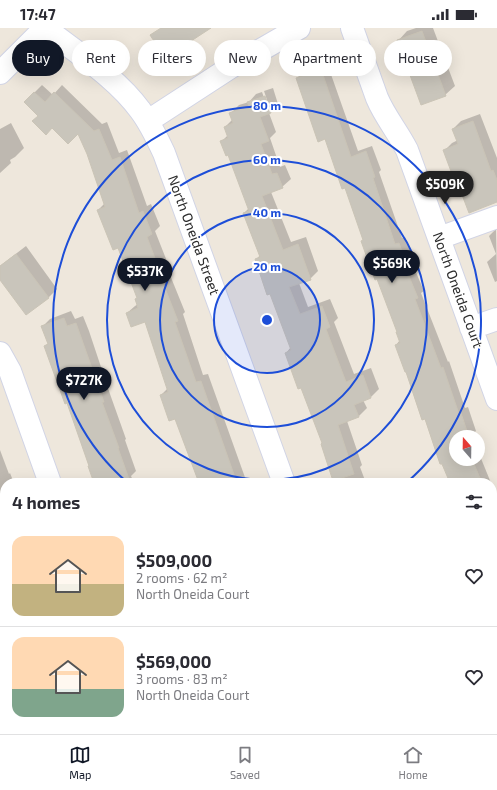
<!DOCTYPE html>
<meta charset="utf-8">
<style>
body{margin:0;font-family:"Exo 2",sans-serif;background:#f7f7f7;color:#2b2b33;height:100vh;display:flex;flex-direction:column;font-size:15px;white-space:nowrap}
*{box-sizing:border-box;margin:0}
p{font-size:13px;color:#7c7c81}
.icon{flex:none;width:22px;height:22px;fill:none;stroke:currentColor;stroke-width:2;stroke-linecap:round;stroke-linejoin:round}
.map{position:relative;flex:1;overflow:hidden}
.panel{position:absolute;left:0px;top:450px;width:497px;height:256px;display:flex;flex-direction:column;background:#fff;border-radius:16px 16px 0 0;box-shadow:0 4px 16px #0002}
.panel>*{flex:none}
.banner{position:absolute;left:12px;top:12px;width:473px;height:36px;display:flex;gap:8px}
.needle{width:26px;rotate:340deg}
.tools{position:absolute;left:449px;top:402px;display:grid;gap:8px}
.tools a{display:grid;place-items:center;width:36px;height:36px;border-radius:50%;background:#fff;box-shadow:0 4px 16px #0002;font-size:20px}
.price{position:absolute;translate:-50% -34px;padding:0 9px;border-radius:14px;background:#111827;color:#fff;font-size:13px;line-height:26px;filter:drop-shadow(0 1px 2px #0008)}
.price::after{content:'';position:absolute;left:50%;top:24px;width:12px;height:9px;margin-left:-6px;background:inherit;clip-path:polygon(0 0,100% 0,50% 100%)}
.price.selected{background:#222;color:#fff}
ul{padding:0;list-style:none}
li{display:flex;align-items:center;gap:12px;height:100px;padding:0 12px}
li+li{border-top:1px solid #e1e1e2}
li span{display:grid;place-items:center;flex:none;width:112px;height:80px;border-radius:12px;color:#555}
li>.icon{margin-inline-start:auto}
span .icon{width:48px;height:48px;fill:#fffc;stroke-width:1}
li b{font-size:17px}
h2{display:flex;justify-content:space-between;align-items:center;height:48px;padding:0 12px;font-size:17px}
.tag{padding:0 14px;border-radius:18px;background:#fff;box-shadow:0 4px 16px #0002;font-size:14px;line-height:36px}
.tag.selected{background:#111827;color:#fff}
.status{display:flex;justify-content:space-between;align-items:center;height:28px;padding:0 20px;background:#fff;direction:ltr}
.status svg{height:11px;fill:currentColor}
.dock{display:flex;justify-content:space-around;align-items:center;height:56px;border-top:1px solid #e1e1e2;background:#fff;font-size:11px;color:#7c7c81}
.dock a{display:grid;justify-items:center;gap:2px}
.dock .selected{color:#111827}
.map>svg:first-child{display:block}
</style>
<div class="status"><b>17:47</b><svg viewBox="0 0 49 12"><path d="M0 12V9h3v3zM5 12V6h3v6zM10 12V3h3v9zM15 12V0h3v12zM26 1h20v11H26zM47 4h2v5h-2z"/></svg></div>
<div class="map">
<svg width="497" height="706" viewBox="0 0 497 706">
<rect width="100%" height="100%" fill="#eee7dc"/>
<path fill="#0003" d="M416,0h17l22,58 -10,9 -47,-54 9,-10z
M327,35l31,88 14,-5 9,24 -2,2 23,66 3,-1 9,24 -2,2 12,28 -3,2 27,69 1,-1 16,47 3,-1 8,24 -5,4 1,2h-16v22h22v-8l13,32h-40l-55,-138 4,-5 -2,-9 -34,-92 -18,-52 -21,-49 -28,-60 7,-6z
M42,57l11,10 9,-10 40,39 5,-2 12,31 8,-3 20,56 4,-2 9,22 -5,5 17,43 -2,1 15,37 -2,2 20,61 5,-1 39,109h-47l-25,-65 -14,-23 7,-7 -22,-67 -19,-8 8,-7 3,-2v-6l-20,-51 -20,-37 7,-7 -17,-49 -9,-22 -40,-16 -14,-14z
M273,60l5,16 -9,9 7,19 -6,6 10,29 5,-2 6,14 -9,8 -11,5 20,50 15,-5 12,34 -8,8 -11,4 9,24 22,-8 8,19 -4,4 20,52 17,-6 8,21 -8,8 -8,3 4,8 -8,8 -12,5 15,44 -2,2 6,16h-31l-13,-39 1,-1 -21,-56 -16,-34 5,-6 -20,-54 -15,-33 4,-5 -16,-42 5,-5 -20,-54 -7,-13 6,-6 -3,-8 8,-8 -2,-6 8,-8 10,-3 7,-8 6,-2 6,17h2l-6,-18z
M480,86l17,44v43l-52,-51 7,-7 6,-3 -5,-11 8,-8z
M11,95l13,25 -9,9 -5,3 1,3 -11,10v-44z
M496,201l1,52 -2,1 -8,-20 9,-8 -7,-18z
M26,218l31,43 -9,9 -48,-19v-13z
M71,283l4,8 8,-3 6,15 21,63 16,45 -1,1 11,31 -5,5 3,7h-39l-27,-81 -23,-56 4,-3 -6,-17 7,-7z
M0,422l9,24 1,-1 4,10h-9v82l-5,-13z
M492,457l5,12v117l-5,-13z
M60,701h43l1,2 -3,2 1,1h-40z
M184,701h41l2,5h-41z
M281,701h59l2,5h-61l-1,-4z
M429,701h33l2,5h-34z"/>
<path fill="#c9c5bb" stroke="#cac4b6" d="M161,0h50l-46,30 -15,-23z
M422,3l24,65 -25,9 -24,-65z
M321,41l30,88 15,-6 9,26 -2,1 22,66 4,-1 9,25 -2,1 12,29 -3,1 26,69 2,-1 16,47 2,-1 8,24h-13v22h16l10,24h-32l-8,-19h-2l-15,-45 -3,1 -16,-48h-1l-10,-27 5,-2 -4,-11h1l-20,-53 -2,1 -14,-39 2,-1 -18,-52 -3,1 -17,-50 -7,3 -22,-64z
M34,64l11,10 9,-10 40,39 5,-2 13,31 8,-3 19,56 4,-2 9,23 -5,3 17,45 -1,1 15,38 -3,1 21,60 5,-1 36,102h-38l-24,-64 -6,2 -9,-26 8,-3 -23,-70 -14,5 -5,-14 12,-5 -3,-9 2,-1 -19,-50 -5,2 -16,-40 8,-3 -18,-53 -9,-20 -10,10 -16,-16 -6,7 -14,-14 6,-5 -14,-14z
M265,68l6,17 -11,4 9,24 -8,3 11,30 5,-1 6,15 -21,8 21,54 15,-6 13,36 -22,7 11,27 22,-8 8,21 -4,2 20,53 17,-7 8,23 -17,7 5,12 -21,8 16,49 -21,7 -12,-37 1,-1 -21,-55 -3,1 -13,-36 6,-3 -21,-56 -3,1 -12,-36 5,-2 -17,-44 6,-2 -21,-56 -2,1 -6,-15 8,-3 -4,-11 9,-4 -4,-10 20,-7 -2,-4z
M473,93l18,50 2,-1 4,10v22l-28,11 -15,-39h-2l-9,-24 15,-6 -6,-15z
M16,226l33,44 -23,17 -26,-35v-14z
M64,290l3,8 9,-3 28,79h-2l17,46h-1l11,31 -10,4h-25l-6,-17h1l-22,-63 -2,1 -21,-58 4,-2 -7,-18z"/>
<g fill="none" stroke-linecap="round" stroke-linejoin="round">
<g stroke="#d1d4e5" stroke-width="24">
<path id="minor" d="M45,0c32,25 71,49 95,82 10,13 17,28 24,43l120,330
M352,0l25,70c8,19 21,34 30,52l90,249
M0,45l45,-45
M148,93l83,-54 68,-39
M439,210l58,-21
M471,300l26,-9
M0,325l10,18 40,112
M139,701l2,5
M373,701l2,5"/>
</g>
<use href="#minor" stroke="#fff" stroke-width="22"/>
</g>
<circle cx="267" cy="292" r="53" fill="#1d4ed8" fill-opacity=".12"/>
<g fill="none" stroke="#1d4ed8" stroke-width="2">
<circle cx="267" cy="292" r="53"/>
<circle cx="267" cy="292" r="107"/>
<circle cx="267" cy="292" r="160"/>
<path d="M128 455A214 214 0 1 1 406 455"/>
</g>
<g text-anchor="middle" stroke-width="4" stroke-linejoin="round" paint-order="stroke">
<g font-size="14" fill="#2b2b2b" stroke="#fff">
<text transform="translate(194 207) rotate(70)" y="5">North Oneida Street</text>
<text transform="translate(458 262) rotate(70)" y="5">North Oneida Court</text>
</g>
</g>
<circle cx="267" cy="292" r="6" fill="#1d4ed8" stroke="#fff" stroke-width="2"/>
<g font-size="12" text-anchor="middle" font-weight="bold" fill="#1d4ed8" stroke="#fff" stroke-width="4" stroke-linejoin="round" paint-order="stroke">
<text x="267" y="82">80 m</text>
<text x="267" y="136">60 m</text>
<text x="267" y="189">40 m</text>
<text x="267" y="243">20 m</text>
</g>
</svg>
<div class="tools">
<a><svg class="needle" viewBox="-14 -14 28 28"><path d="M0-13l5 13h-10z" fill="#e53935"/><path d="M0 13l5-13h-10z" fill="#7c7c81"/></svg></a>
</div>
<b class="price selected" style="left:445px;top:177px">$509K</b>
<b class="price" style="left:392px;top:256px">$569K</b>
<b class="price" style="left:145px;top:264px">$537K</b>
<b class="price" style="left:84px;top:373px">$727K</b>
<div class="banner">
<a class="tag selected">Buy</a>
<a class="tag">Rent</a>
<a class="tag">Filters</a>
<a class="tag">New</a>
<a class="tag">Apartment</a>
<a class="tag">House</a>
</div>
<section class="panel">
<h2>4 homes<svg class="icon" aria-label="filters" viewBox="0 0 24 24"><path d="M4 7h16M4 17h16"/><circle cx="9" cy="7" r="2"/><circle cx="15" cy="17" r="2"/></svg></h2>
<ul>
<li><span style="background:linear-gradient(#ffd9b3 60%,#c2b280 0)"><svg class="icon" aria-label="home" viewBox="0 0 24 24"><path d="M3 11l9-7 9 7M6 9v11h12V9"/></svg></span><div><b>$509,000</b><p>2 rooms · 62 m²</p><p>North Oneida Court</p></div><svg class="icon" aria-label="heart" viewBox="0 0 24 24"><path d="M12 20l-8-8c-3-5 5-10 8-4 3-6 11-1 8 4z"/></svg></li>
<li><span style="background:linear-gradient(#ffd9b3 65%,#7fa58c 0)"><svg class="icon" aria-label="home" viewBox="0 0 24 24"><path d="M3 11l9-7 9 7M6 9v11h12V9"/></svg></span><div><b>$569,000</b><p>3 rooms · 83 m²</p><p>North Oneida Court</p></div><svg class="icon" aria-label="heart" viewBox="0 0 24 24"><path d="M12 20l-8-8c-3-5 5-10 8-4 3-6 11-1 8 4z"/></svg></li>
</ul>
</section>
</div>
<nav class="dock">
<a class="selected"><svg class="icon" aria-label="map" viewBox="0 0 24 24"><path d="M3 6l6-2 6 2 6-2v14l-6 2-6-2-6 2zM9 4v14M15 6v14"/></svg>Map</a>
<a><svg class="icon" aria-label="saved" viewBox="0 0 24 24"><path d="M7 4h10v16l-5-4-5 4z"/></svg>Saved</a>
<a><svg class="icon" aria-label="home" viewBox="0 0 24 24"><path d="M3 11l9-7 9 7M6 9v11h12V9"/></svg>Home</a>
</nav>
